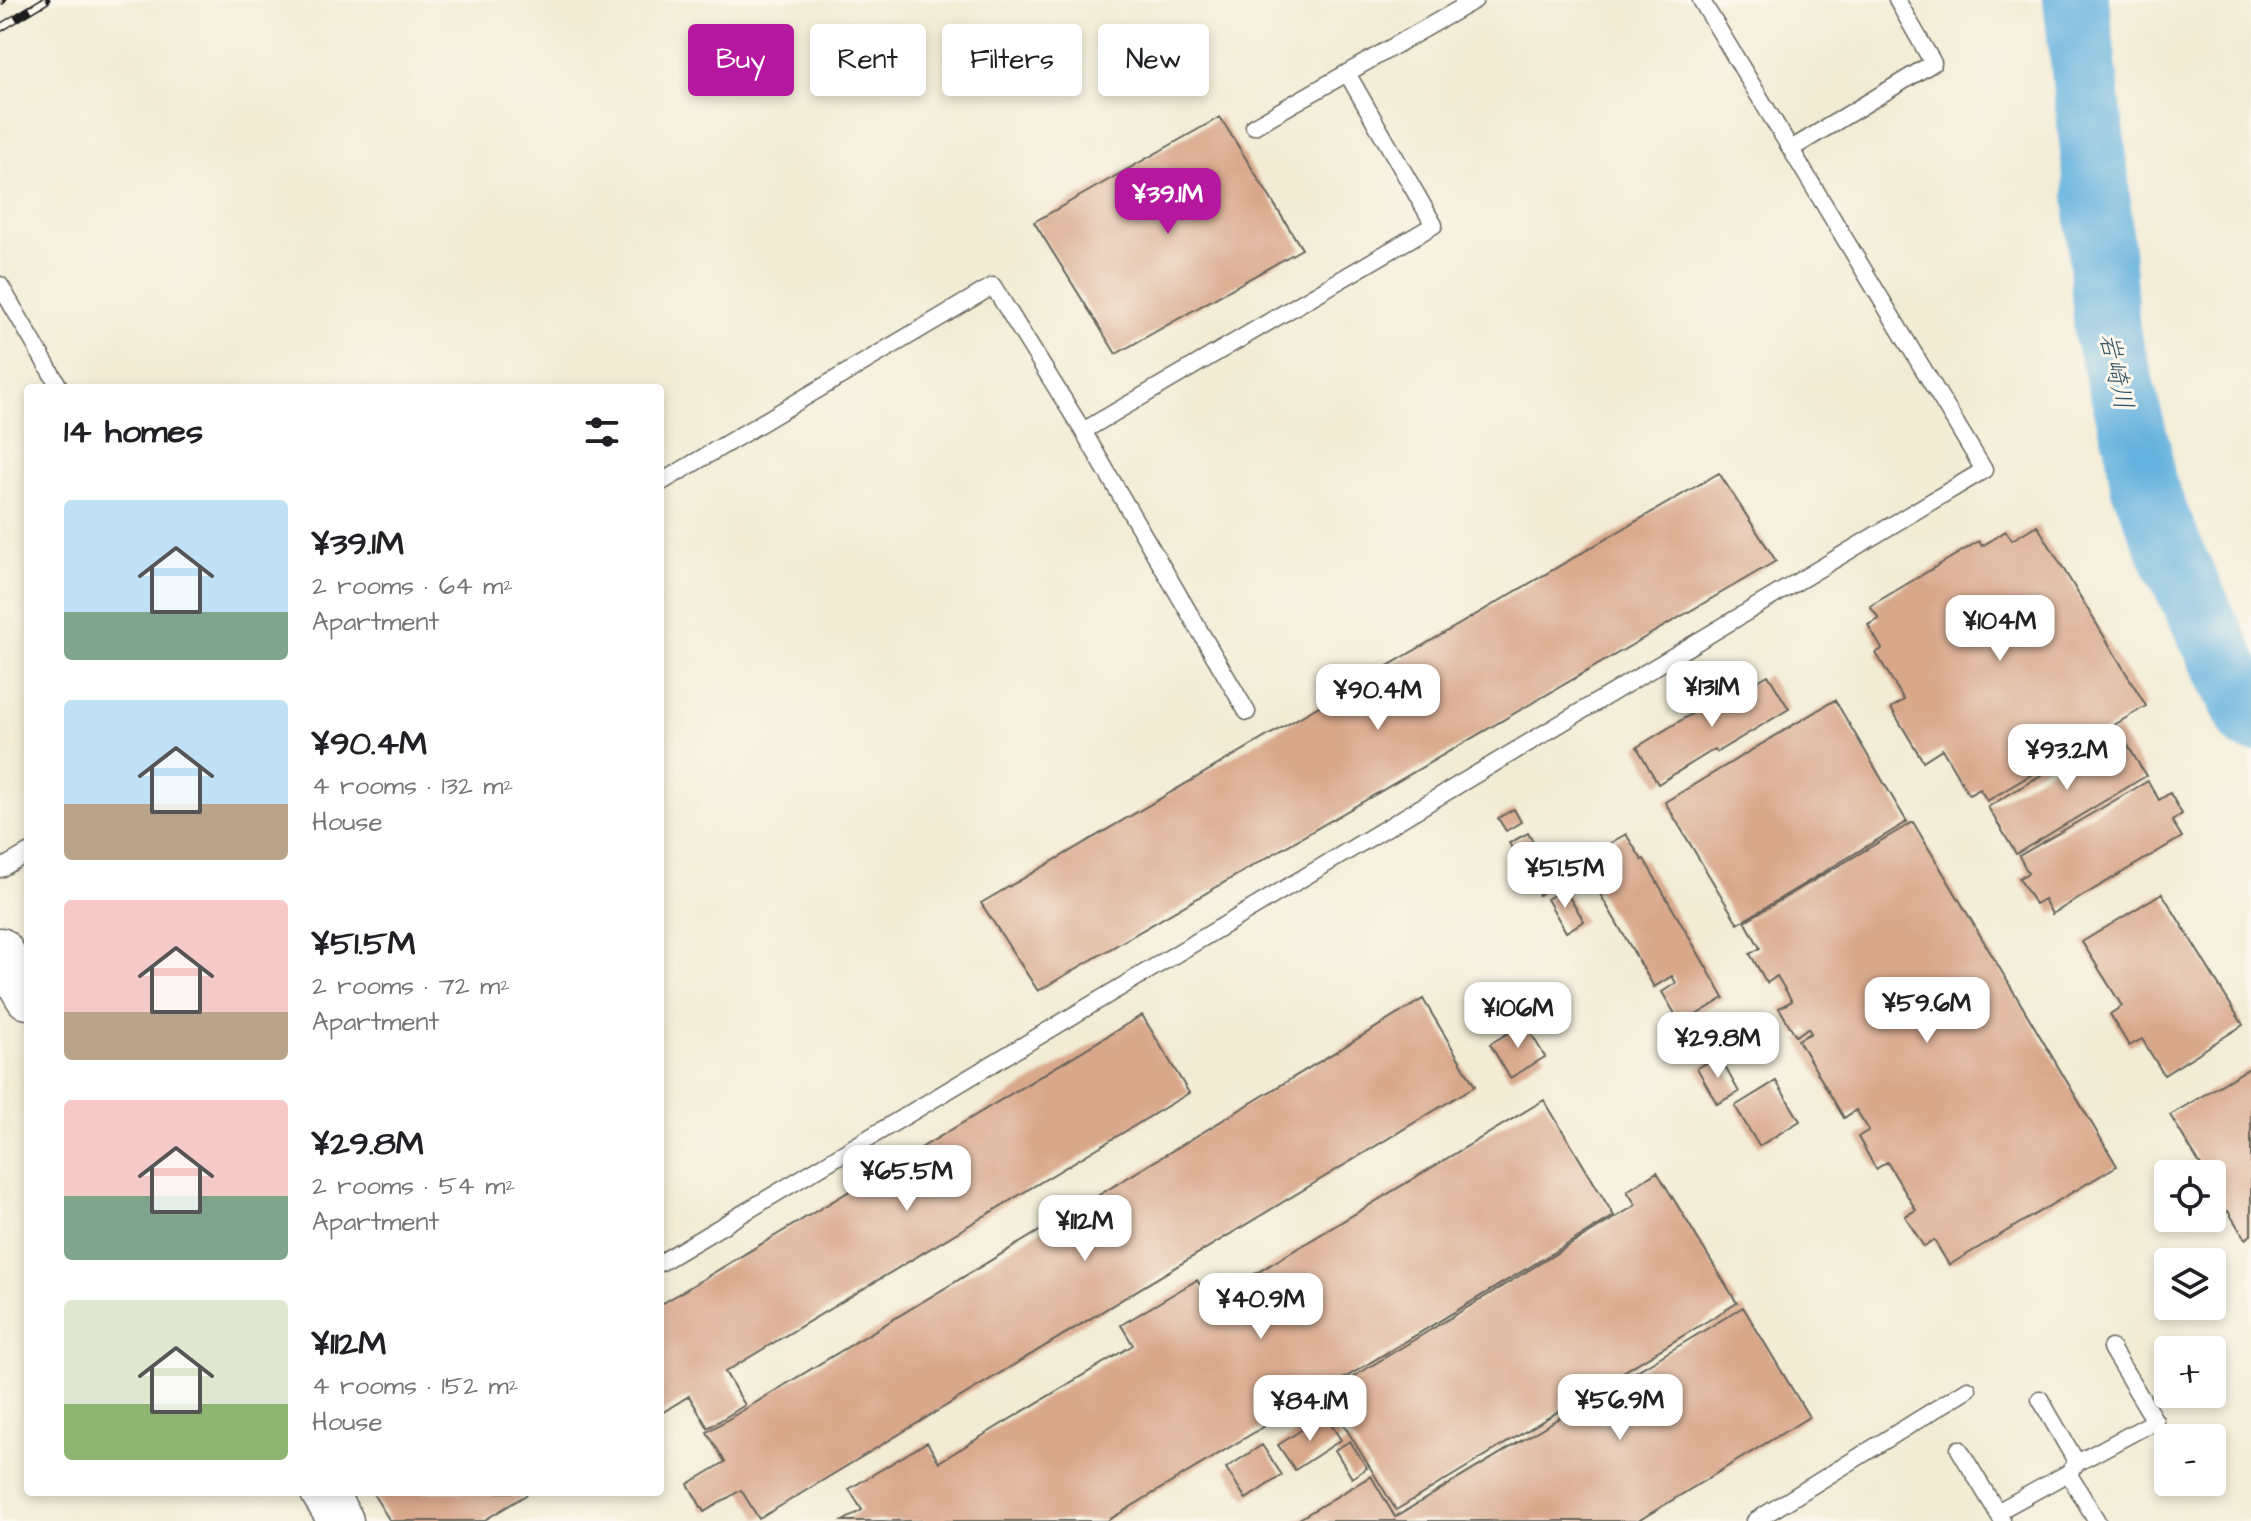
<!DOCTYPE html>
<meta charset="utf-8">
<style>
body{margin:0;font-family:"Architects Daughter","Klee One",sans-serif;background:#f2f2f2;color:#202124;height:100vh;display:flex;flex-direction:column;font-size:30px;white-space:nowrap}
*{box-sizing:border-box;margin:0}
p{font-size:26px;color:#757577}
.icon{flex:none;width:44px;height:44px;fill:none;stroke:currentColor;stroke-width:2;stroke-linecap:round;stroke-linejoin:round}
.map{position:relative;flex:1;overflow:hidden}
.panel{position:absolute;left:24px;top:384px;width:640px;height:1112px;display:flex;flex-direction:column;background:#fff;border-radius:8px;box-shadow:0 4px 12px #0003}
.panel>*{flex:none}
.banner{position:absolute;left:688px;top:24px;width:760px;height:72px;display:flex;gap:16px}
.fabs{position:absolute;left:2154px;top:1160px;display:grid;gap:16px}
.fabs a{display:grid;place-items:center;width:72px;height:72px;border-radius:8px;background:#fff;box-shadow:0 4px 12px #0003;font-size:40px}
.price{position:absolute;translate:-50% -68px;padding:0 18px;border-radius:16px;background:#fff;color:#222;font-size:26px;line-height:52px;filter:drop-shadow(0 2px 4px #0008)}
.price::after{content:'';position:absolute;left:50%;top:48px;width:24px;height:18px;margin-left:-12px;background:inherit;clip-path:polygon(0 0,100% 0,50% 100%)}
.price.on{background:#b5179e;color:#fff}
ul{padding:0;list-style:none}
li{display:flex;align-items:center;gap:24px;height:200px;padding:0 40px}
li span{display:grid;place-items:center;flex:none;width:224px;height:160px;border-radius:8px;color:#555}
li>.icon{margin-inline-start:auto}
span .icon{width:96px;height:96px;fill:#fffc;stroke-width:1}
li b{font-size:34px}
h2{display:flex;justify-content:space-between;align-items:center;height:96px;padding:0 40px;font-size:34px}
.chip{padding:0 28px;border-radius:8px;background:#fff;box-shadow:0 4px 12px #0003;font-size:28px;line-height:72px}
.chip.on{background:#b5179e;color:#fff}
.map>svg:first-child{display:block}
</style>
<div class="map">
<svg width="2251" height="1521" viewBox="0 0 2251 1521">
<rect width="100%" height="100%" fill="#fbf7ec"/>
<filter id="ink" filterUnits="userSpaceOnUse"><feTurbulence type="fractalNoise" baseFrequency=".0125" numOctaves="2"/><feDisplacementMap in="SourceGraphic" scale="16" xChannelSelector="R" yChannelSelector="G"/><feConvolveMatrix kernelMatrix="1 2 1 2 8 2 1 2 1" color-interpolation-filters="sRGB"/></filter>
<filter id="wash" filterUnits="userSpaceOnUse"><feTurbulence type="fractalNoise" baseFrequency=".006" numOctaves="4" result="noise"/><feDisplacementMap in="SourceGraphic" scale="32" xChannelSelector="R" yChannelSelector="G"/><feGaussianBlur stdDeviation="1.8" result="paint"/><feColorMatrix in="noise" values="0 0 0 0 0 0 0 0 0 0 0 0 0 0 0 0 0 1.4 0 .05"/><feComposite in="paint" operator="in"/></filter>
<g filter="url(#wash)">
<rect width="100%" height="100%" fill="#f2ecd5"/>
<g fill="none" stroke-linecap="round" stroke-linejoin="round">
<path stroke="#64b1de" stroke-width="66" d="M2076,0l19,167 12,166 31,116 5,35 31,75 77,160"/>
</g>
<g id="blocks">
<path fill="#d9a88b" d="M1220,117l82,132 -186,105 -82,-132z
M1719,473l57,88 -738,430 -57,-88z
M2037,525l109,181 -159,95 -7,-12 -11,6 -27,-46 -19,12 -32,-53 13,-8 -28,-47 6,-4 -14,-24 11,-6 -9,-13 109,-65 3,5 24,-15 6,9z
M1768,675l21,34 -72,43 -2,-3 -57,35 -21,-37 66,-40 3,5z
M1835,700l72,122 -169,102 -73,-122z
M2118,729l28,47 -130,78 -28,-47z
M2148,781l11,19 11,-7 12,21 -10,7 10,16 -130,77 -8,-15 -9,5 -16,-26 9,-5 -9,-17z
M1514,809l7,13 -15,9 -8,-13z
M1913,822l204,344 -168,99 -15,-25 -10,7 -19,-31 11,-6 -29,-48 -11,7 -18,-32 11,-7 -13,-20 -12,8 -46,-78 13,-7 -3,-5 -12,8 -17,-28 13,-7 -15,-25 -10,7 -17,-29 10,-6 -15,-27z
M1528,833l29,51 -18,11 -30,-52z
M1626,834l16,26 2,-1 80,139 -43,26 -19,-32 14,-9 -4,-7 -18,11 -58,-100 10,-6 -2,-4 -16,9 -16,-27 18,-11 3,5z
M1564,889l20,32 -18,11 -19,-33z
M2162,893l81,132 -79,50 -22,-36 -13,7 -19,-32 12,-8 -40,-64z
M1423,999l52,87 -716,433 -18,-29 -37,22 -16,-28 37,-22 -18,-30z
M1142,1015l47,78 -464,279 20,33 -37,23 -19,-32 -29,18v-109z
M1525,1023l20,34 -35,21 -20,-34z
M1719,1056l20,36 -22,12 -20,-36z
M2251,1067v168l-6,4 -17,-28 -12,7 -4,-6v-22l2,-2 -2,-3v-11h-6l-36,-59z
M1776,1081l24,40 -41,25 -24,-40z
M1544,1100l70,116 -507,305h-264l19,-11 -13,-21 78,-47 12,20 194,-117 -12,-20 76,-45 13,21z
M1657,1172l80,131 -341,207 -71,-116 311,-189 -9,-14z
M1743,1307l66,110 -171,104h-342l75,-45 24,41z
M1325,1415l16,25 -46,30 -17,-25z
M1350,1441l17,27 -15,10 -17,-28z
M1262,1445l20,30 -36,24 -20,-31z
M372,1492h159l-48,29h-93z"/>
</g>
</g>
<g filter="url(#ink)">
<use href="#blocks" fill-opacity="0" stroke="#67655d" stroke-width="2"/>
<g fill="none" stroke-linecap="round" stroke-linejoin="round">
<g stroke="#67655d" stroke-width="19">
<path id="lane" d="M1254,126l221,-126
M1791,149l142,-86 -36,-63
M0,285l60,103
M1083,431l351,-206 -87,-152
M660,483l333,-197 90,145 164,281
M0,869l28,-16
M660,1263l1324,-793 -283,-470
M2040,1399l37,64
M1959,1449l43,71
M2068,1473l29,48
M1997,1512l71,-39 9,-10 78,-42 -44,-73
M1755,1521l213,-132"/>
</g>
<g stroke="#67655d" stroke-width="47">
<path id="secondary" d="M0,950l28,47
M323,1492l18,29"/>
</g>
<use href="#lane" stroke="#fff" stroke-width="16"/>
<use href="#secondary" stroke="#fff" stroke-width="44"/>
<g stroke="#1c1c1c" stroke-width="9">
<path id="rail" d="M0,1l2,-1
M0,28l46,-28"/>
</g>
<use href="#rail" stroke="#fbf7ec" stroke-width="6" stroke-dasharray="18" stroke-linecap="butt"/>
</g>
</g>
<g text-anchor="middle" stroke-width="6" stroke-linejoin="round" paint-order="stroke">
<g font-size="26" font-style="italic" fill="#39586a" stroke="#fbf7ec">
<text transform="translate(2117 371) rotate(78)" y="9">岩崎川</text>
</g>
</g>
</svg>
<div class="fabs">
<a><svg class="icon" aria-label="locate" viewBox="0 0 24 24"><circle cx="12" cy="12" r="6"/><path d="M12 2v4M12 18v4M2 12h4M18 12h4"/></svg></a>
<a><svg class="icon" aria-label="layers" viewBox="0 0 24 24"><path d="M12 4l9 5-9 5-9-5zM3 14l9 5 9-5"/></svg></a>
<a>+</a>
<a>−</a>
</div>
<b class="price on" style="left:1168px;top:236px">¥39.1M</b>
<b class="price" style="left:2000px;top:663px">¥104M</b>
<b class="price" style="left:1712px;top:729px">¥131M</b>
<b class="price" style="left:1378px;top:732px">¥90.4M</b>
<b class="price" style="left:2067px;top:792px">¥93.2M</b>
<b class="price" style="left:1565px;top:910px">¥51.5M</b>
<b class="price" style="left:1927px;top:1045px">¥59.6M</b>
<b class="price" style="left:1518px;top:1050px">¥106M</b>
<b class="price" style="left:1718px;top:1080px">¥29.8M</b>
<b class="price" style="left:907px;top:1213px">¥65.5M</b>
<b class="price" style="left:1085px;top:1263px">¥112M</b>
<b class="price" style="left:1261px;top:1341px">¥40.9M</b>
<b class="price" style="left:1620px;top:1442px">¥56.9M</b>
<b class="price" style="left:1310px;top:1443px">¥84.1M</b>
<div class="banner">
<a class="chip on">Buy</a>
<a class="chip">Rent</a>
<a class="chip">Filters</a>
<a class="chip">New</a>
</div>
<section class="panel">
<h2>14 homes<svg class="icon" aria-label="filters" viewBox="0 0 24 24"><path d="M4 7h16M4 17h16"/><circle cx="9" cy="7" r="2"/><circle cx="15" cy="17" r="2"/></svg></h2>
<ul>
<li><span style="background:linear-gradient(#bfe0f5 70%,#7fa58c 0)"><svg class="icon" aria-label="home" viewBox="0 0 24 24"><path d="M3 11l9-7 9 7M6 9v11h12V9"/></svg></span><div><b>¥39.1M</b><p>2 rooms · 64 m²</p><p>Apartment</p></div></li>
<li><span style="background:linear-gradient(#bfe0f5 65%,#b9a48a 0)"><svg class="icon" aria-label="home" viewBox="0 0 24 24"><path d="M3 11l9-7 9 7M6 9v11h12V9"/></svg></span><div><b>¥90.4M</b><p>4 rooms · 132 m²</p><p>House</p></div></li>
<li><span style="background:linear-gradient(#f6c9c9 70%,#b9a48a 0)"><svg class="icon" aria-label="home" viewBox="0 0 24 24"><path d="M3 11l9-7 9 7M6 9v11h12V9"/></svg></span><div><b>¥51.5M</b><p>2 rooms · 72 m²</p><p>Apartment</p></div></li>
<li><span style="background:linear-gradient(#f6c9c9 60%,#7fa58c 0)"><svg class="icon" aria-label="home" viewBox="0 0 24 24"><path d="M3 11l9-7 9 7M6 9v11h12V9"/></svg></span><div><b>¥29.8M</b><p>2 rooms · 54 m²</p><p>Apartment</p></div></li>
<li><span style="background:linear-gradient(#dfe7d0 65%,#8fb573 0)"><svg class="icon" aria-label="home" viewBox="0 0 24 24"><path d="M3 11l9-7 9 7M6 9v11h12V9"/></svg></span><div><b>¥112M</b><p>4 rooms · 152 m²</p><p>House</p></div></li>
</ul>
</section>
</div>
